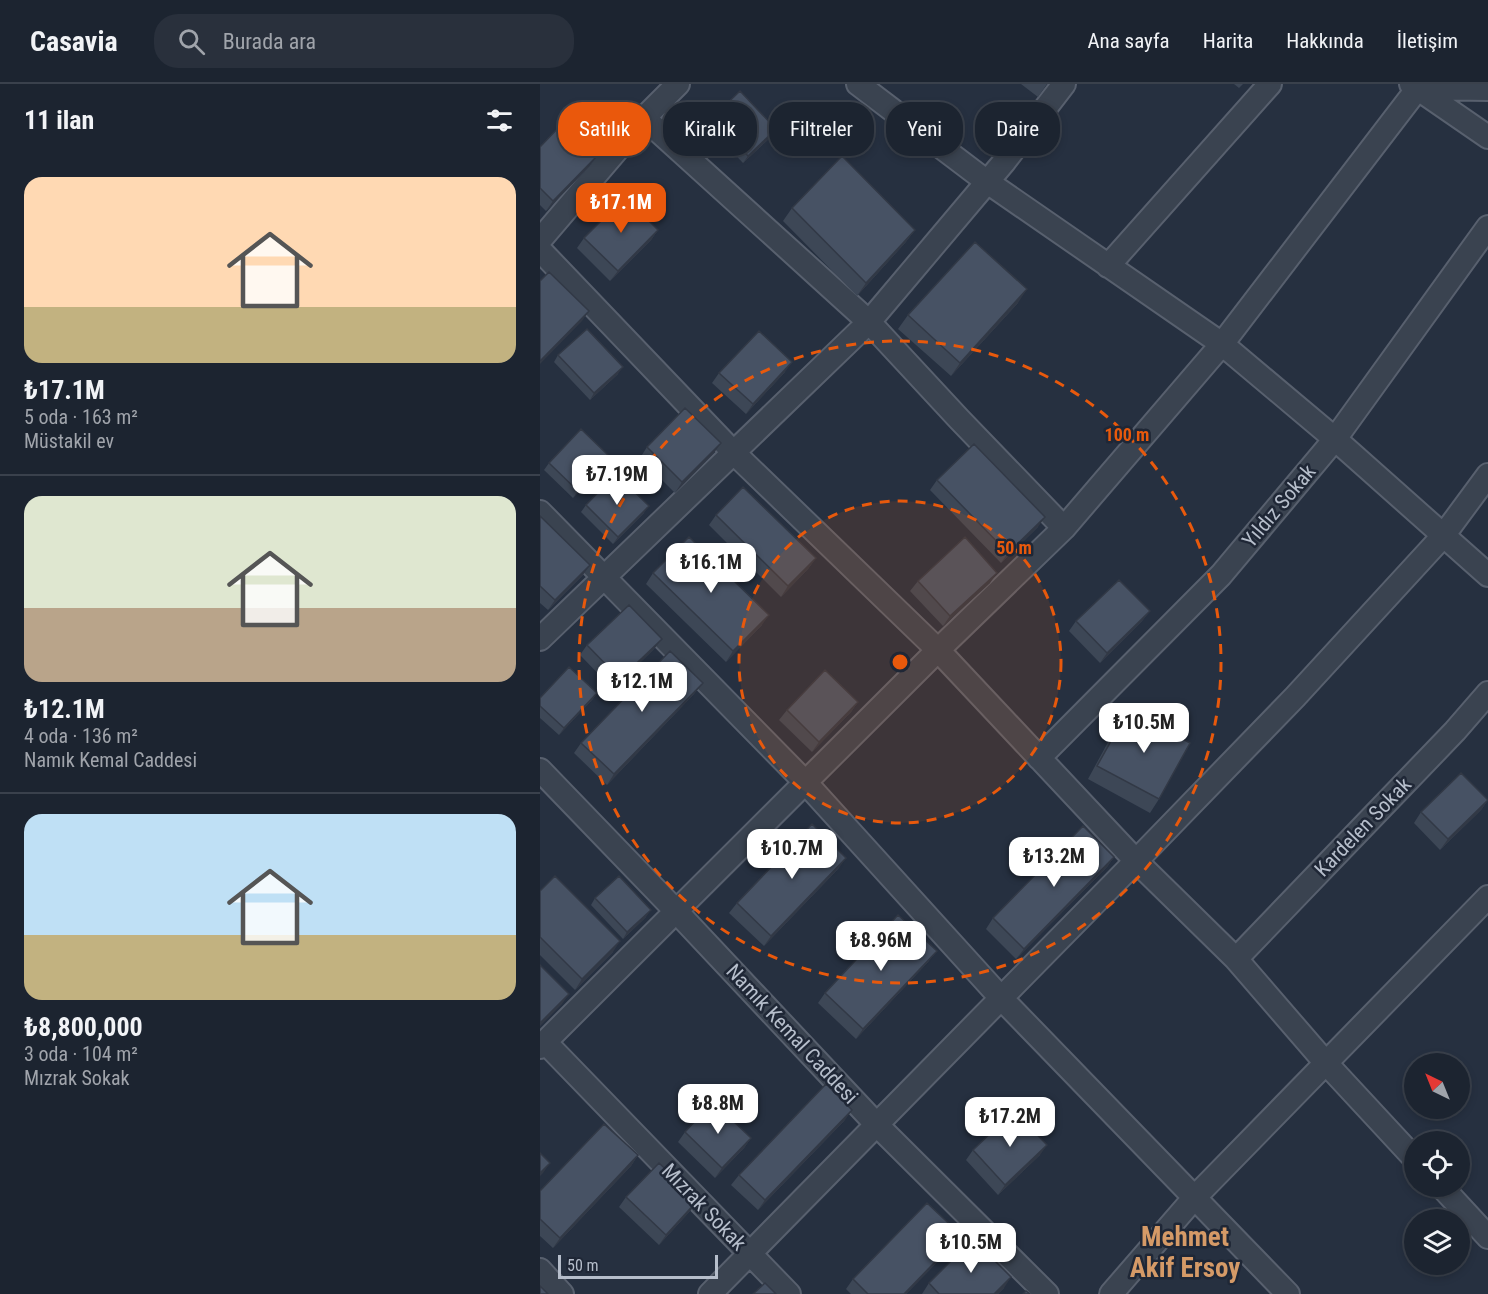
<!DOCTYPE html>
<html lang="tr">
<meta charset="utf-8">
<style>
body{margin:0;font-family:"Roboto Condensed",sans-serif;background:#29303c;color:#f1f3f6;height:100vh;display:flex;flex-direction:column;font-size:22px;white-space:nowrap}
*{box-sizing:border-box;margin:0}
p{font-size:20px;color:#a0a4ab}
.icon{flex:none;width:33px;height:33px;fill:none;stroke:currentColor;stroke-width:2;stroke-linecap:round;stroke-linejoin:round}
.map{position:relative;flex:1;overflow:hidden}
.side{display:flex;flex-direction:column;background:#1c2430;width:540px}
.side>*{flex:none}
.hud{position:absolute;left:18px;top:18px;width:570px;height:54px;display:flex;gap:12px}
.needle{width:39px;rotate:317deg}
.fabs{position:absolute;left:864px;top:969px;display:grid;gap:12px}
.fabs a{display:grid;place-items:center;width:66px;height:66px;border-radius:50%;background:#1c2430;box-shadow:0 3px 9px #0003,0 0 0 2px #3a414c;font-size:30px}
.scale{position:absolute;left:18px;bottom:15px;width:160px;box-sizing:border-box;padding-left:6px;border:3px solid #b6becb;border-top:0;font-size:16px;line-height:21px;white-space:nowrap;color:#b6becb;-webkit-text-stroke:4px #1f2736;paint-order:stroke}
.price{position:absolute;translate:-50% -51px;padding:0 14px;border-radius:12px;background:#fff;color:#222;font-size:20px;line-height:39px;filter:drop-shadow(0 2px 3px #0008)}
.price::after{content:'';position:absolute;left:50%;top:36px;width:18px;height:14px;margin-left:-9px;background:inherit;clip-path:polygon(0 0,100% 0,50% 100%)}
.price.selected{background:#ea580c;color:#fff}
ul{padding:0;list-style:none}
li{display:grid;align-content:center;gap:12px;height:318px;padding:0 24px}
li+li{border-top:2px solid #3a414c}
li span{display:grid;place-items:center;height:186px;border-radius:18px;color:#555}
li>.icon{margin-inline-start:auto}
span .icon{width:108px;height:108px;fill:#fffc;stroke-width:1}
li b{font-size:26px}
h2{display:flex;justify-content:space-between;align-items:center;height:72px;padding:0 24px;font-size:26px}
.pill{padding:0 21px;border-radius:24px;background:#1c2430;box-shadow:0 3px 9px #0003,0 0 0 2px #3a414c;font-size:21px;line-height:54px}
.pill.selected{background:#ea580c;color:#fff}
header{display:flex;align-items:center;gap:36px;box-sizing:border-box;height:84px;padding:0 30px;background:#1c2430;border-bottom:2px solid #3a414c}
header strong{font-size:28px}
nav{display:flex;gap:33px;margin-inline-start:auto;font-size:21px}
.search{width:420px;height:54px;background:#29303c;display:flex;align-items:center;gap:15px;box-sizing:border-box;padding:0 21px;border-radius:24px;color:#a0a4ab;font-size:22px}
main{display:flex;flex:1;min-height:0}
.map>svg:first-child{display:block}
</style>
<header>
<strong>Casavia</strong>
<div class="search"><svg class="icon" aria-label="search" viewBox="0 0 24 24"><circle cx="10" cy="10" r="6"/><path d="M15 15l6 6"/></svg>Burada ara</div>
<nav><a>Ana sayfa</a><a>Harita</a><a>Hakkında</a><a>İletişim</a></nav>
</header>
<main>
<section class="side">
<h2>11 ilan<svg class="icon" aria-label="filters" viewBox="0 0 24 24"><path d="M4 7h16M4 17h16"/><circle cx="9" cy="7" r="2"/><circle cx="15" cy="17" r="2"/></svg></h2>
<ul>
<li><span style="background:linear-gradient(#ffd9b3 70%,#c2b280 0)"><svg class="icon" aria-label="home" viewBox="0 0 24 24"><path d="M3 11l9-7 9 7M6 9v11h12V9"/></svg></span><div><b>₺17.1M</b><p>5 oda · 163 m²</p><p>Müstakil ev</p></div></li>
<li><span style="background:linear-gradient(#dfe7d0 60%,#b9a48a 0)"><svg class="icon" aria-label="home" viewBox="0 0 24 24"><path d="M3 11l9-7 9 7M6 9v11h12V9"/></svg></span><div><b>₺12.1M</b><p>4 oda · 136 m²</p><p>Namık Kemal Caddesi</p></div></li>
<li><span style="background:linear-gradient(#bfe0f5 65%,#c2b280 0)"><svg class="icon" aria-label="home" viewBox="0 0 24 24"><path d="M3 11l9-7 9 7M6 9v11h12V9"/></svg></span><div><b>₺8,800,000</b><p>3 oda · 104 m²</p><p>Mızrak Sokak</p></div></li>
</ul>
</section>
<div class="map">
<svg width="948" height="1210" viewBox="0 0 948 1210">
<rect width="100%" height="100%" fill="#263040"/>
<g fill="none" stroke-linecap="round" stroke-linejoin="round">
<g stroke="#58606e" stroke-width="26">
<path id="street" d="M318,0l128,97 236,163 113,95 153,136
M871,0l77,53
M878,4l70,1
M104,34l225,204 90,97 105,109
M0,156l104,-122 34,-34
M0,166l194,203 204,197 198,211 100,98 89,103 89,96
M568,182l162,-182
M0,428l265,270 196,216 287,296
M0,555l329,-317 135,-160 60,-78
M499,674l182,-183 114,-136 153,-212
M0,686l136,141 201,214 170,169
M696,875l219,-228 33,-38
M5,958l244,252
M0,963l398,-397 126,-122 158,-184 199,-260
M901,1102l47,51
M0,1186l22,24
M170,1210l426,-433 159,-164 148,-161 45,-61
M571,1210l84,-97 293,-300"/>
</g>
<use href="#street" stroke="#3a4350" stroke-width="22"/>
</g>
<path fill="#3d4756" d="M481,0h26l-9,13z
M694,0h9l-4,4z
M172,34l60,18 -29,27 -36,-38z
M0,63l56,10 -7,10 -43,44 -6,-6z
M252,124l123,22 -10,13 -48,53 -74,-75z
M118,146l-7,10 -41,41 -33,-33 7,-10z
M478,219l-67,73 -53,-47 10,-14z
M18,271l60,19 -28,26 -36,-38z
M245,288l-39,42 -34,-31 7,-10z
M107,363l67,6 -39,40 -35,-35z
M9,379l56,1 -32,34 -29,-28z
M397,396l101,47 -37,36 -71,-73z
M46,421l58,8 -31,31 -32,-32z
M176,431l100,43 -8,11 -27,28 -72,-72z
M0,432l43,59 -35,35 -8,-7z
M113,489l109,52 -36,37 -80,-78z
M378,497l72,2 -47,43 -33,-35z
M610,527l-8,10 -42,42 -31,-32 7,-10z
M122,555l-8,10 -41,40 -33,-34 7,-10z
M57,609l-5,7 -33,35 -19,-17v-20z
M155,609l-88,92 -33,-32 7,-10z
M318,618l-7,10 -39,40 -33,-32 8,-10z
M589,625l30,90 -9,14 -62,-34 31,-57z
M948,716l-7,10 -41,40 -26,-27 7,-11z
M574,773l-7,10 -91,92 -30,-30 7,-11z
M299,784l-75,78 -35,-33 8,-10z
M0,807l73,61 -38,38 -35,-35z
M55,814l51,19 -23,22 -32,-34z
M389,877l-73,78 -38,-36 7,-10z
M305,1036l-87,90 -27,-25 8,-10z
M145,1048l66,6 -7,10 -29,30 -37,-36z
M433,1066l67,5 -42,40 -32,-35z
M98,1071l-7,11 -78,82 -13,-12v-45z
M86,1113l72,3 -7,10 -32,35 -40,-38z
M414,1161l-48,49h-55l-5,-5 7,-10z
M389,1199l75,5 -6,6h-76z"/>
<path fill="#323946" d="M236,45l-4,7 -29,27 5,-7z
M56,73l-7,10 -43,44 7,-10z
M118,146l-7,10 -41,41 8,-10z
M375,146l-10,13 -48,53 9,-13z
M487,205l-9,14 -67,73 9,-13z
M49,227l-7,10 -42,43v-3z
M252,278l-7,10 -39,42 7,-10z
M83,283l-5,7 -28,26 4,-7z
M181,359l-7,10 -39,40 7,-11z
M70,373l-5,7 -32,34 5,-7z
M109,422l-5,7 -31,31 5,-7z
M505,433l-7,10 -37,36 7,-10z
M276,474l-8,11 -27,28 7,-11z
M50,481l-7,10 -35,35 7,-10z
M457,489l-7,10 -47,43 7,-10z
M610,527l-8,10 -42,42 7,-10z
M229,531l-7,10 -36,37 7,-11z
M122,555l-8,10 -41,40 7,-10z
M163,599l-8,10 -88,92 7,-11z
M57,609l-5,7 -33,35 5,-7z
M318,618l-7,10 -39,40 7,-10z
M948,716l-7,10 -41,40 8,-11z
M574,773l-7,10 -91,92 8,-10z
M306,774l-7,10 -75,78 7,-10z
M111,826l-5,7 -23,22 4,-7z
M80,857l-7,11 -38,38 7,-11z
M397,867l-8,10 -73,78 7,-10z
M29,910l-7,10 -22,22v-3z
M312,1026l-7,10 -87,90 7,-10z
M211,1054l-7,10 -29,30 7,-10z
M507,1061l-7,10 -42,40 7,-10z
M98,1071l-7,11 -78,82 7,-10z
M10,1079l-7,10 -3,3v-3z
M158,1116l-7,10 -32,35 7,-10z
M421,1151l-7,10 -48,49h-2z
M471,1193l-7,11 -6,6h-4z"/>
<path fill="#475264" stroke="#323946" stroke-width="1.5" d="M200,7l36,38 -28,27 -36,-38z
M22,40l34,33 -43,44 -13,-13v-41z
M302,72l73,74 -49,53 -74,-75z
M85,113l33,33 -40,41 -34,-33z
M435,158l52,47 -67,74 -52,-48z
M9,188l40,39 -48,49 -1,-1v-78z
M47,245l36,38 -29,26 -36,-38z
M219,247l33,31 -39,42 -34,-31z
M145,324l36,35 -39,39 -35,-35z
M41,345l29,28 -32,34 -29,-28z
M434,360l71,73 -37,36 -71,-73z
M76,390l33,32 -31,31 -32,-32z
M203,403l73,71 -28,28 -72,-71z
M0,432l50,49 -35,35 -15,-14z
M149,453l80,78 -36,36 -80,-78z
M425,453l32,36 -47,43 -32,-35z
M579,496l31,31 -43,42 -31,-32z
M89,521l33,34 -42,40 -33,-34z
M130,567l33,32 -89,91 -33,-31z
M29,583l28,26 -33,35 -24,-22v-8z
M285,586l33,32 -39,40 -32,-32z
M589,625l61,34 -31,56 -62,-33z
M921,689l27,27 -40,39 -27,-27z
M272,740l34,34 -75,78 -34,-33z
M543,742l31,31 -90,92 -31,-31z
M15,792l65,65 -38,38 -42,-42v-46z
M79,792l32,34 -24,22 -32,-34z
M358,831l39,36 -74,78 -38,-36z
M0,881l29,29 -29,29z
M286,1000l26,26 -87,90 -26,-25z
M173,1018l38,36 -29,30 -37,-36z
M474,1027l33,34 -42,40 -32,-35z
M64,1040l34,31 -78,83 -20,-19v-28z
M0,1069l10,10 -10,10z
M119,1079l39,37 -32,35 -40,-38z
M387,1119l34,32 -57,59h-36l-15,-15z
M433,1155l38,38 -17,17h-55l-10,-11z
M225,1199l11,11h-23z
M0,1202l8,8h-8z
M486,1207l4,3h-7z"/>
<circle cx="360" cy="578" r="161" fill="#e8590c" fill-opacity=".12"/>
<g fill="none" stroke="#e8590c" stroke-width="3" stroke-dasharray="10 8">
<circle cx="360" cy="578" r="161"/>
<circle cx="360" cy="578" r="321"/>
</g>
<g text-anchor="middle" stroke-width="5" stroke-linejoin="round" paint-order="stroke">
<g font-size="21" fill="#b6becb" stroke="#1f2736">
<text transform="translate(739 422) rotate(-50)" y="7">Yıldız Sokak</text>
<text transform="translate(823 743) rotate(-46)" y="7">Kardelen Sokak</text>
<text transform="translate(252 950) rotate(47)" y="7">Namık Kemal Caddesi</text>
<text transform="translate(164 1123) rotate(46)" y="7">Mızrak Sokak</text>
</g>
<g font-size="27" font-weight="bold" fill="#d59a67" stroke="#1f2736">
<text x="645" y="1162">Mehmet<tspan x="645" dy="31">Akif Ersoy</tspan></text>
</g>
</g>
<circle cx="360" cy="578" r="9" fill="#e8590c" stroke="#1f2736" stroke-width="3"/>
<g font-size="18" text-anchor="middle" font-weight="bold" fill="#e8590c" stroke="#1f2736" stroke-width="5" stroke-linejoin="round" paint-order="stroke">
<text x="587" y="357">100 m</text>
<text x="474" y="470">50 m</text>
</g>
</svg>
<div class="fabs">
<a><svg class="needle" viewBox="-14 -14 28 28"><path d="M0-13l5 13h-10z" fill="#e53935"/><path d="M0 13l5-13h-10z" fill="#a0a4ab"/></svg></a>
<a><svg class="icon" aria-label="locate" viewBox="0 0 24 24"><circle cx="12" cy="12" r="6"/><path d="M12 2v4M12 18v4M2 12h4M18 12h4"/></svg></a>
<a><svg class="icon" aria-label="layers" viewBox="0 0 24 24"><path d="M12 4l9 5-9 5-9-5zM3 14l9 5 9-5"/></svg></a>
</div>
<div class="scale">50 m</div>
<b class="price selected" style="left:81px;top:150px">₺17.1M</b>
<b class="price" style="left:77px;top:422px">₺7.19M</b>
<b class="price" style="left:171px;top:510px">₺16.1M</b>
<b class="price" style="left:102px;top:629px">₺12.1M</b>
<b class="price" style="left:604px;top:670px">₺10.5M</b>
<b class="price" style="left:252px;top:796px">₺10.7M</b>
<b class="price" style="left:514px;top:804px">₺13.2M</b>
<b class="price" style="left:341px;top:888px">₺8.96M</b>
<b class="price" style="left:178px;top:1051px">₺8.8M</b>
<b class="price" style="left:470px;top:1064px">₺17.2M</b>
<b class="price" style="left:431px;top:1190px">₺10.5M</b>
<div class="hud">
<a class="pill selected">Satılık</a>
<a class="pill">Kiralık</a>
<a class="pill">Filtreler</a>
<a class="pill">Yeni</a>
<a class="pill">Daire</a>
</div>
</div>
</main>
